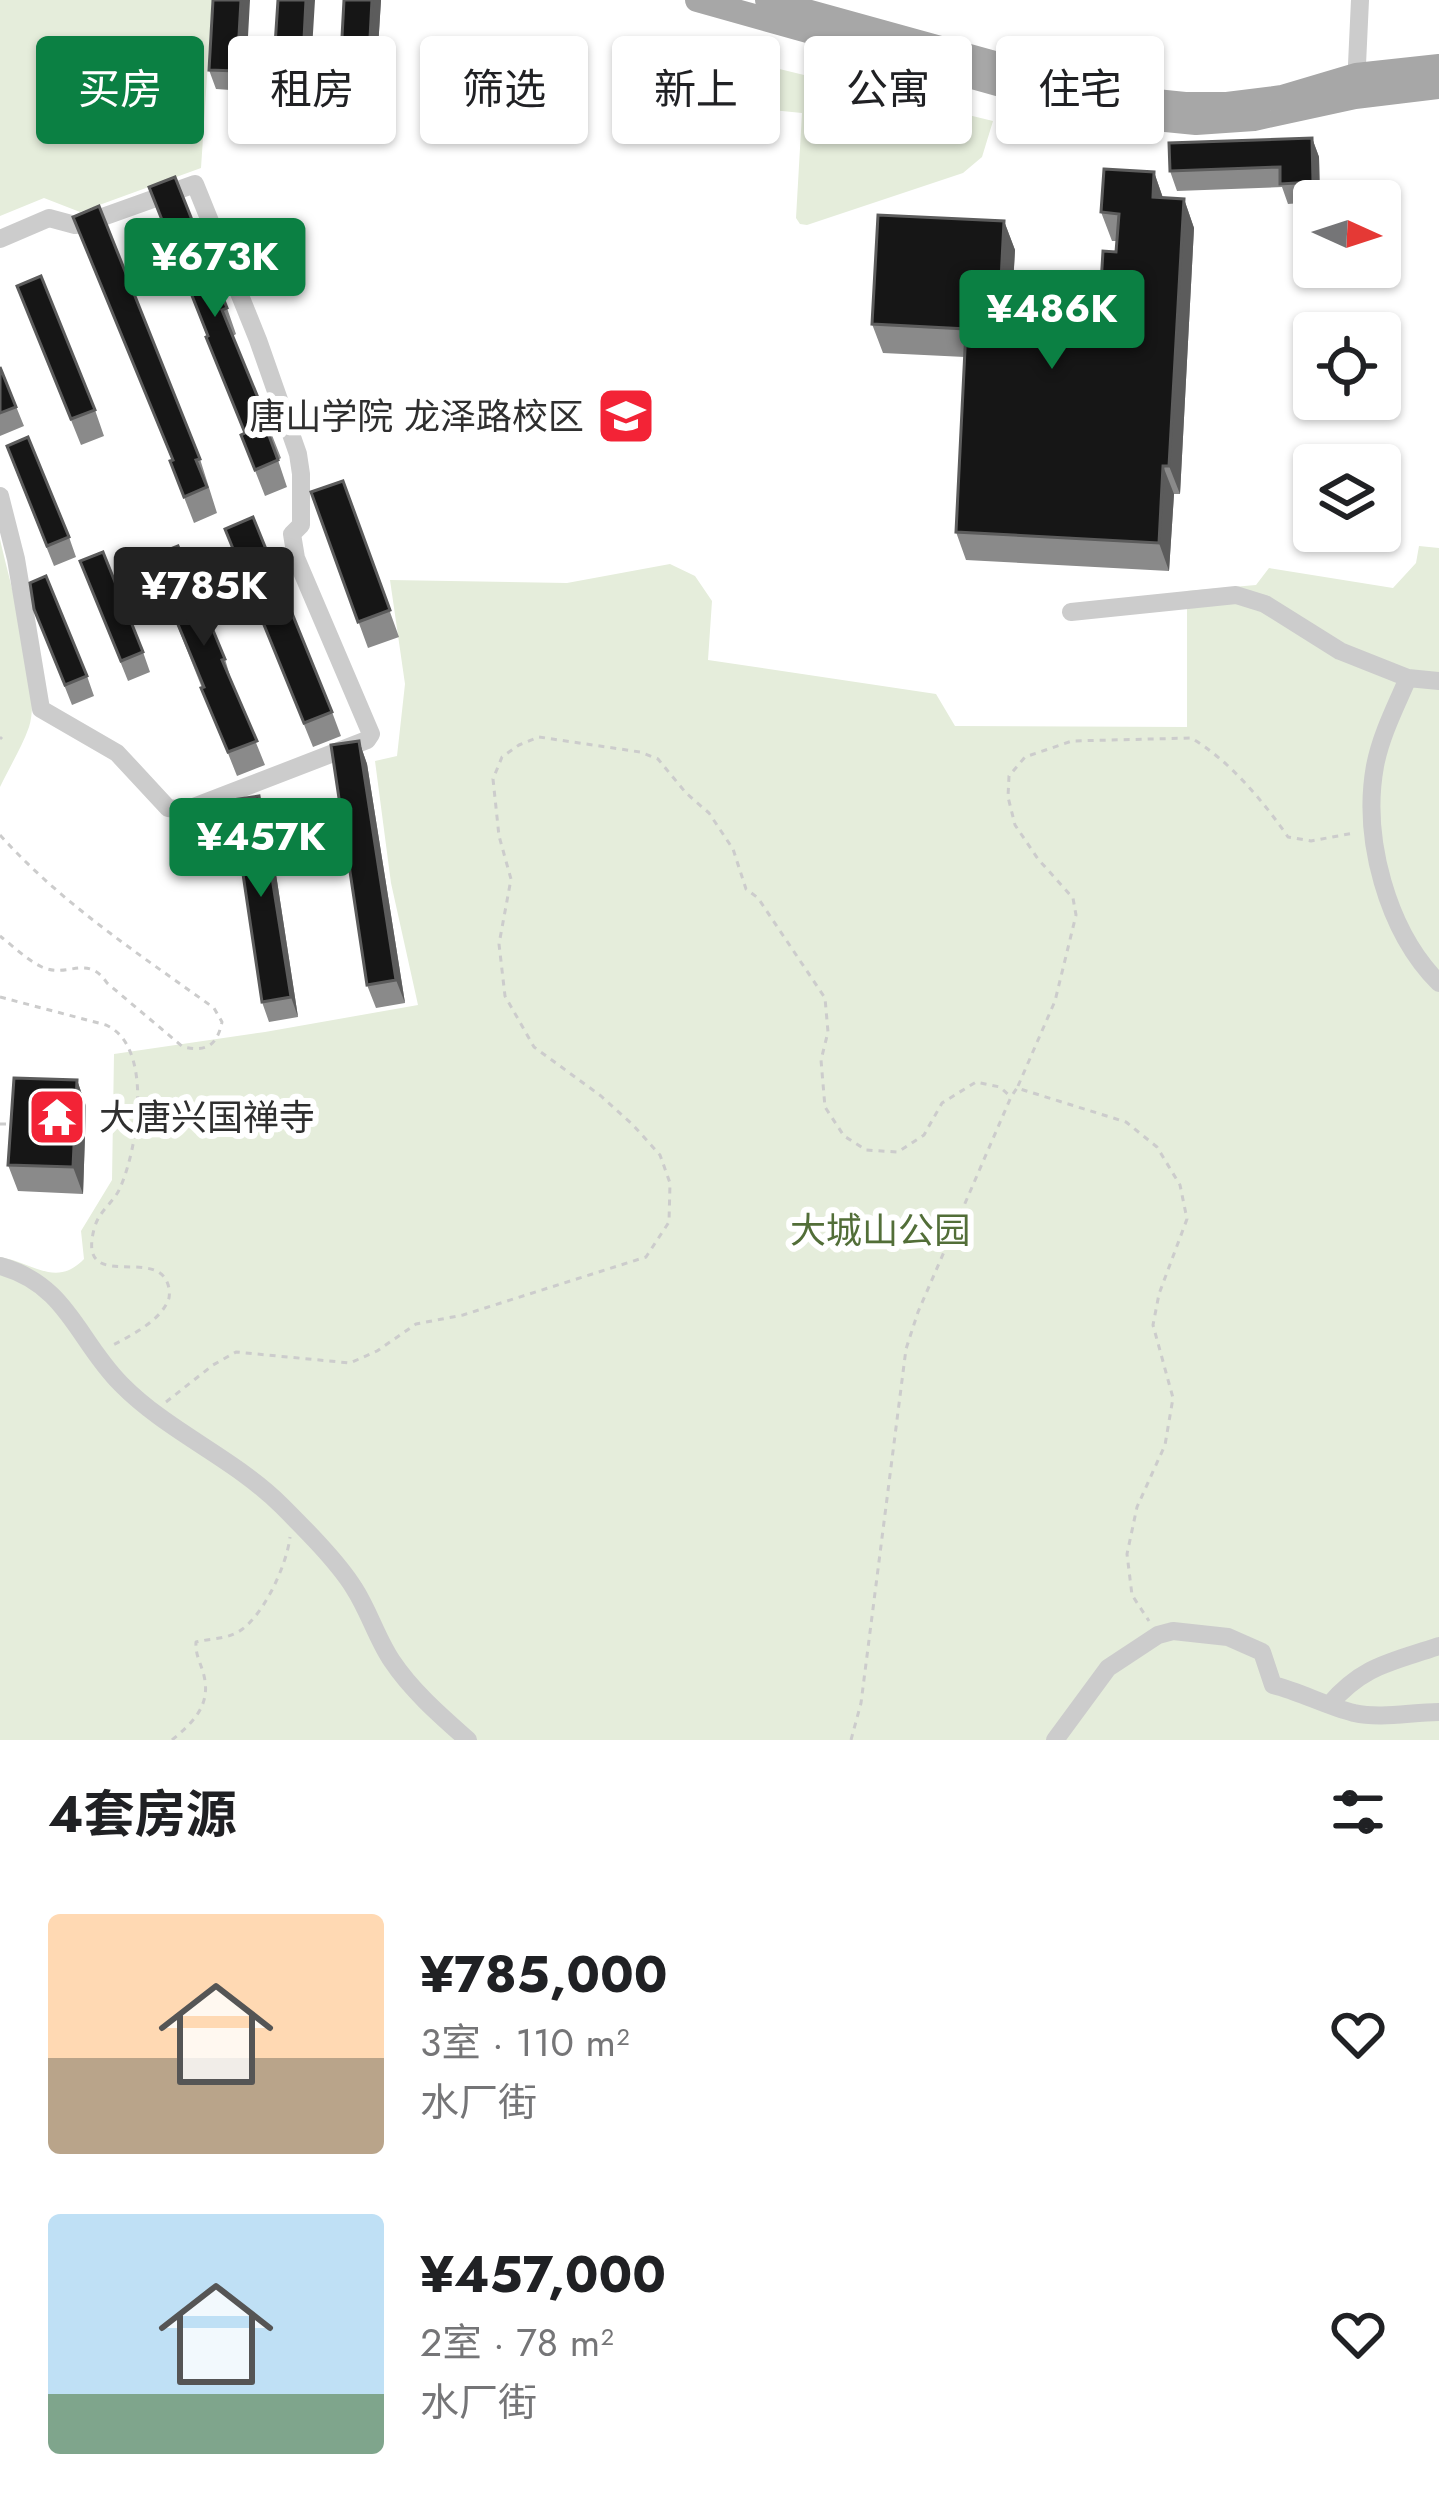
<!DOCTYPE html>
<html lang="zh">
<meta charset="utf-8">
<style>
body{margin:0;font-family:Jost,"Noto Sans SC",sans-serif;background:#f2f2f2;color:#202124;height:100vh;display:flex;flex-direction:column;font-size:45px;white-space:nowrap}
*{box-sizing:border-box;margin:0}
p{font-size:39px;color:#757577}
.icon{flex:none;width:66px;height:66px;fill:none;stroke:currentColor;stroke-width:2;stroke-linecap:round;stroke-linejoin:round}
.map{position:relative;height:1740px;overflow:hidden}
.side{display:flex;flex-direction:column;background:#fff;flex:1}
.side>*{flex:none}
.banner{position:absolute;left:36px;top:36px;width:1368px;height:108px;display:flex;gap:24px}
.needle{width:78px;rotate:93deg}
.buttons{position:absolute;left:1293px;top:180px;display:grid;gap:24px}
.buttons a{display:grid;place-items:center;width:108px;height:108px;border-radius:12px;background:#fff;box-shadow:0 3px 9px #0004;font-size:60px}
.price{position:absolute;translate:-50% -102px;padding:0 27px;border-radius:12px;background:#0b8043;color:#fff;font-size:39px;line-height:78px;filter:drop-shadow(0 3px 6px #0008)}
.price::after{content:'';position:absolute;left:50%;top:72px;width:36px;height:27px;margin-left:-18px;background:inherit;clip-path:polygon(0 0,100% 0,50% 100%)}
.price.active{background:#222;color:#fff}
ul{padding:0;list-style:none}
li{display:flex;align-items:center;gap:36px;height:300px;padding:0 48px}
li span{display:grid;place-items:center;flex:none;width:336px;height:240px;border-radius:12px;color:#555}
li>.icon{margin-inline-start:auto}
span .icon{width:144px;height:144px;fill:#fffc;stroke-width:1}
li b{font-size:51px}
h2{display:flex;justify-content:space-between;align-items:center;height:144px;padding:0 48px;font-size:51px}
.tag{padding:0 42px;border-radius:12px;background:#fff;box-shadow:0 3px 9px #0004;font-size:42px;line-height:108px}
.tag.active{background:#0b8043;color:#fff}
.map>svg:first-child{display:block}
</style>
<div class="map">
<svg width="1439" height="1740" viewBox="0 0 1439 1740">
<rect width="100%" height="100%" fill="#fff"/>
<path fill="#e5eddb" d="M0,0h212l-11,168 -121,44 -36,-14 -44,18z
M693,48l300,73 -11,36 -19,16 -156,52 -7,-1 -4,-6 6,-105 -113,-11z
M0,539c9,42 42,150 29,188 -7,20 -20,41 -29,60z
M1419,546l20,2v1192h-1439v-483c34,6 56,31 84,2l-3,-28 31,-51 2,-126 151,-22 153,-27 -27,-122 -16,-122 22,-5 8,-72 -15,-104 177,3 103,-19 25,12 17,25 -4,59 228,34 19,32 232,1v-136l69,-6 13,-17 124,20 23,-25z"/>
<path fill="#c6dfee" d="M1045 298a25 25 0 1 1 50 0a25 25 0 1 1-50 0Z"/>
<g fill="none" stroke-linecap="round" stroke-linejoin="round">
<path stroke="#ccc" stroke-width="3" stroke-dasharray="6 6" stroke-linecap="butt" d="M0,739l2,-2
M0,835c62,69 139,119 214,173l8,14c-5,24 -16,30 -39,25l-76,-64c-20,-30 -39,-4 -65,-16 -15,-7 -29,-21 -42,-31
M0,997l106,28c48,21 32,123 14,163 -6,14 -20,22 -25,38 -20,67 55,23 71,54 3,5 4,12 3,18 -7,22 -37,37 -56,47
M1018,1086l37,-85 21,-86 -3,-17 -35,-39 -23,-34 -7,-28 1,-21 16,-19 47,-16 119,-3c37,21 73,64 97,99l23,4 43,-8
M0,1124h8
M166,1402l47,-37 23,-13 114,11 27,-12 39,-27 47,-9 183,-58 23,-35 1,-39 -10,-28 -27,-30 -32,-29 -67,-49 -29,-51 -6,-52 12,-65 -12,-43 -6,-57 9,-22 17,-12 20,-8 101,15 18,7 28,34 23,20 24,36 13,40 12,9 67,100 3,34 -7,28 4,47 19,29 22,14 32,2 26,-17 18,-32 34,-21 24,5 11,10
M172,1740c19,-16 37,-32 33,-59 -2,-15 -10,-24 -9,-39 12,-3 27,-3 38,-8 27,-11 53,-69 56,-97
M851,1740l10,-37 45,-354 12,-37 93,-215 6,-9 109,34 31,25 23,38 7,34 -28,75 -6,31 20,73 -8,47 -28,62 -10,47 5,41 17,26"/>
<path stroke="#ccc" stroke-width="18" d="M1356,86l4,-86
M0,239l49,-21 26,7 8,-1 112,-40 63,156 40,114 3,20v51l-9,9 4,24 75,176 -4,6 -181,70 -18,-2 -51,-55 -76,-44 -25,-150 -16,-63
M1071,612l165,-17 29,9 75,47 68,27 31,3
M1408,678c-12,28 -27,57 -33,88 -13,72 12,165 64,217
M0,1266c68,19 77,74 121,118 47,48 113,74 161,122 22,22 56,56 72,82 15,23 23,51 38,73 20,30 49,55 76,79
M1329,1705c34,-40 63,-43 110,-59
M1055,1740l53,-72 50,-33 15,-4 55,6 34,15 11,33c28,7 53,21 81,28 28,6 57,-1 85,-1"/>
<path stroke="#a7a7a7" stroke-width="24" d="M697,0l368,103 70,14 61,6 58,-4 101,-22 84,-10
M767,0l350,97 68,7h42l55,-7 74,-22 83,-9"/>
</g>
<path fill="#8a8a8a" d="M213,0l32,91 -29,-2 -7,-19z
M278,0l31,98 -29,-2 -7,-20z
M344,0h37l-6,96 -28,-2 -7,-20z
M1312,138l7,19 1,44 -6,1 -26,2 -6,-17 -105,4 -7,-20z
M1154,172l9,26 21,1 10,29 -14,266h-6l-5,77 -203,-11 -10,-28 9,-175 -82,-4 -11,-29 132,-103 11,29 -5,91 99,5 -10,-30 17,-64 1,-11h-5l-11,-29z
M159,214l68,94 9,26 -3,2 48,122 -3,2 9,27 -22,9 -24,-61 3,-2 -38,-96 1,-1z
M73,217l127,242 17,54 -23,10 -24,-62 2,-1z
M17,286l78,124 9,26 -23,9z
M0,367l24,59 -24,10z
M14,466l55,71 7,20 -22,9z
M343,481l56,156 -31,11 -57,-156z
M225,529l107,183 9,24 -28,11z
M150,557l75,102 7,24 33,82 -28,11z
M88,581l55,71 7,20 -22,9z
M34,609l53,67 7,20 -22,9z
M359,741l8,23 38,239 -29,5 -9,-23z
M267,816l31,201 -29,5 -7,-20z
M77,1080l9,26 -3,88 -65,-3 -10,-26z"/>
<path fill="#5c5c5c" d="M241,0h9l-5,91 -8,-20z
M306,0h9l-6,98 -7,-20z
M372,0h9l-6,96 -7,-20z
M1312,138l7,19 1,44 -7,-19z
M1154,172l10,29 -11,-4z
M1184,199l10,29 -14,266 -11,-28z
M1004,221l11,29 -7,119 -10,-28z
M1163,466l11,28 -5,77 -10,-28z
M359,741l8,23 38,239 -9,-23z
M259,796l8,20 31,201 -7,-20z
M77,1080l9,26 -3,88 -10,-27z"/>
<path fill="#161616" stroke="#5c5c5c" stroke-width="3" d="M213,0h28l-4,71 -28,-1z
M278,0h28l-4,78 -29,-2z
M344,0h28l-4,76 -28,-2z
M1312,138l1,44 -33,2v-17l-110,4 -1,-28z
M1104,169l50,3 -1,25 31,2 -15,267h-6l-4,77 -203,-11 10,-203 -94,-5 6,-109 126,6 -6,120 111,5 2,-29 -12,-1 4,-65 13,1 3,-38 -18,-2z
M175,177l52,131 -5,2 50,122 -4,1 10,27 -23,10 -14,-35 4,-2 -39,-96 2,-1 -59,-149z
M99,206l101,253 -4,1 11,27 -23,10 -14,-36 3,-1 -100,-243z
M41,276l54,134 -24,9 -54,-133z
M0,367l16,40 -16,6z
M28,437l41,100 -22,9 -40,-100z
M343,481l47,129 -32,12 -47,-130z
M253,517l79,195 -28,11 -79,-194z
M178,546l47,113 -3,1 35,81 -29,11 -27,-64 3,-1 -54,-130z
M103,552l40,100 -22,9 -41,-100z
M46,576l41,100 -22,9 -31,-76 -4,-26z
M359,741l37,239 -29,5 -36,-240z
M259,796l32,201 -29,5 -30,-202z
M14,1078l63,2 -4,87 -65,-2z"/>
<defs>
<g id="university-square" transform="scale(3)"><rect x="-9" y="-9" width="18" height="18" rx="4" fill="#f32336" stroke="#fff"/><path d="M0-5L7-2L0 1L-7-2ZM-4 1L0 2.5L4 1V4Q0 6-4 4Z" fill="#fff"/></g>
<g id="temple-square" transform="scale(3)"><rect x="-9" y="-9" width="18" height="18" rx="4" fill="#f32336" stroke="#fff"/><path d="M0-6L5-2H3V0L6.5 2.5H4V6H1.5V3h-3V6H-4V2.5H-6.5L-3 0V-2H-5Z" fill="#fff"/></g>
</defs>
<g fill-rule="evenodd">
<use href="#university-square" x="626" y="416"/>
<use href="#temple-square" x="57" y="1117"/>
</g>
<g text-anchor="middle" stroke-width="12" stroke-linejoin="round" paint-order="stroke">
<g font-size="36" fill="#2f2f2f" stroke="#fff" text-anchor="end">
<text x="584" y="429">唐山学院 龙泽路校区</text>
<text x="99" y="1130" text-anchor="start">大唐兴国禅寺</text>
</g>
<g font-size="36" fill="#526e38" stroke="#fff">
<text x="880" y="1243">大城山公园</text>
</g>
</g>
</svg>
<div class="buttons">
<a><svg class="needle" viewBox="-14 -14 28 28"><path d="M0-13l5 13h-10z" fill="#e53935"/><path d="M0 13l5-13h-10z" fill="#757577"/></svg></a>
<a><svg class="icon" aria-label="locate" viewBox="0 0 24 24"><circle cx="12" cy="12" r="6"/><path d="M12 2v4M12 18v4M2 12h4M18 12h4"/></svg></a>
<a><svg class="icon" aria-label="layers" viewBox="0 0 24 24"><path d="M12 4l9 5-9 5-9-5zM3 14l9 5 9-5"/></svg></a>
</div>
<b class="price" style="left:215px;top:320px">¥673K</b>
<b class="price" style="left:1052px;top:372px">¥486K</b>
<b class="price active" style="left:204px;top:649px">¥785K</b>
<b class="price" style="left:261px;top:900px">¥457K</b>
<div class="banner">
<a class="tag active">买房</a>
<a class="tag">租房</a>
<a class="tag">筛选</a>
<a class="tag">新上</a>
<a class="tag">公寓</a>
<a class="tag">住宅</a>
</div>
</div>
<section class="side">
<h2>4套房源<svg class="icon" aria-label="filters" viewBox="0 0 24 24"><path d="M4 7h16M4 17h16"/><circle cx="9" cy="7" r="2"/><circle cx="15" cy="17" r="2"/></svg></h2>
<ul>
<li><span style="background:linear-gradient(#ffd9b3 60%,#b9a48a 0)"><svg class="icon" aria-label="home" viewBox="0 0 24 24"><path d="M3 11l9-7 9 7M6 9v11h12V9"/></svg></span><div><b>¥785,000</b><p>3室 · 110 m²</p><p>水厂街</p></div><svg class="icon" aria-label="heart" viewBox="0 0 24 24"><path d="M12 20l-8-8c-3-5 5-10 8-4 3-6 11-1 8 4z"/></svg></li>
<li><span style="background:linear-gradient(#bfe0f5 75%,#7fa58c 0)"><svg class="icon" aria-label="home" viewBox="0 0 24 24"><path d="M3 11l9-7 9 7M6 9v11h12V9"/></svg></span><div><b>¥457,000</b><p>2室 · 78 m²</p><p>水厂街</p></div><svg class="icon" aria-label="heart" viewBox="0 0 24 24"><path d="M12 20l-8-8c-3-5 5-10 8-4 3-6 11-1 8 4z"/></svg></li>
</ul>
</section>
